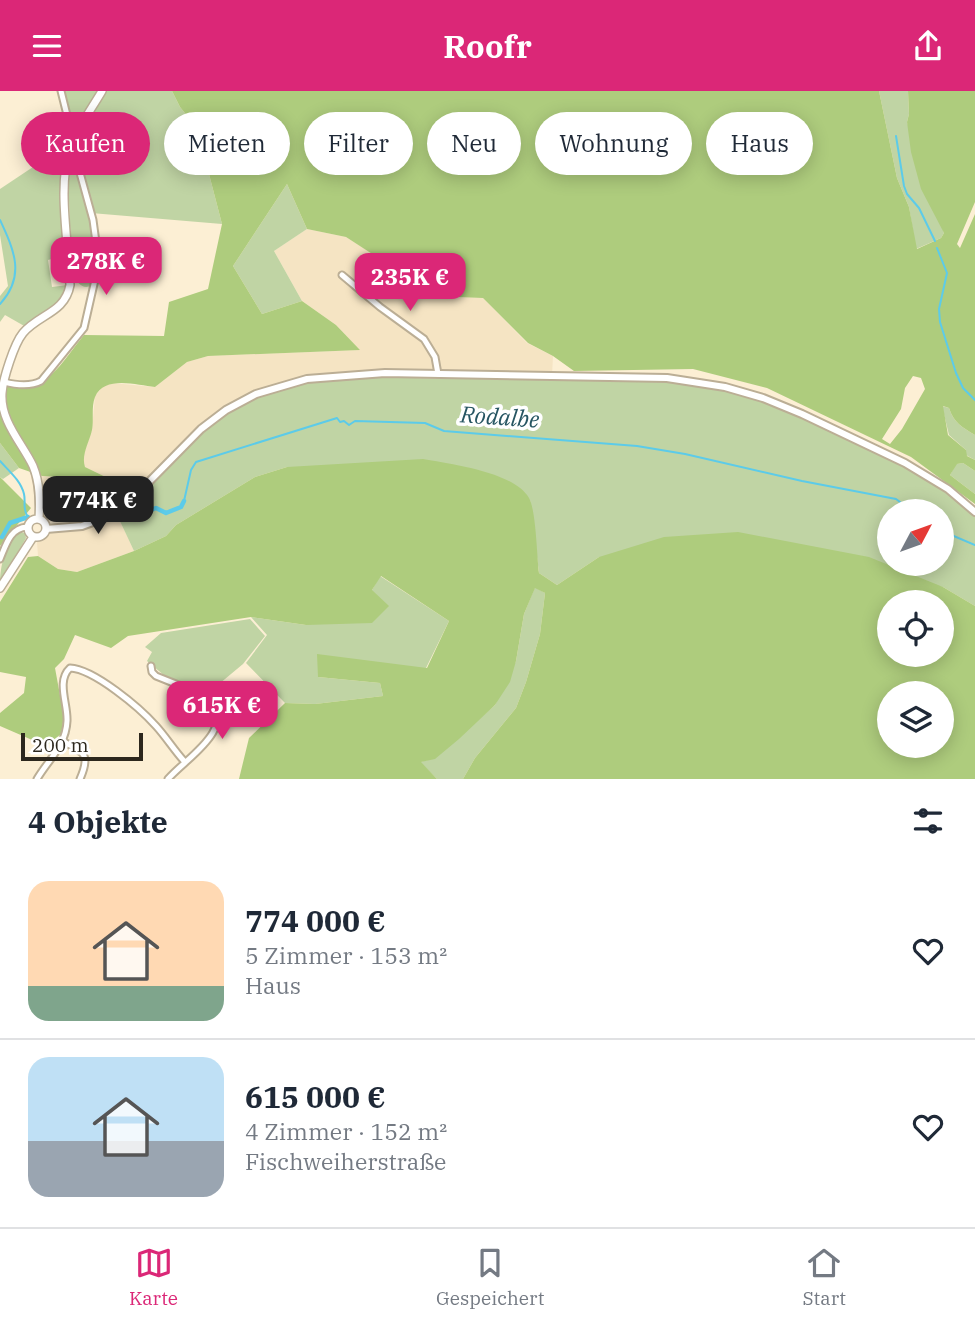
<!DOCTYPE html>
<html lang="de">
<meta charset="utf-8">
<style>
body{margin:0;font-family:"IBM Plex Serif",serif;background:#f2f2f3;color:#1f2937;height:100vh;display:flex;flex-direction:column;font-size:26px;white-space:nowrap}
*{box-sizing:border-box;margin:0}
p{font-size:23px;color:#747a83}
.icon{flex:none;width:38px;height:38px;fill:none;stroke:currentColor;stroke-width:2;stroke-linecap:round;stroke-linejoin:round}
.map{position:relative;height:688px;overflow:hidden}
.details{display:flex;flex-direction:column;background:#fff;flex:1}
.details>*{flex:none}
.hud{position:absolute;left:21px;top:21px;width:934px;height:63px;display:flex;gap:14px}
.needle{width:46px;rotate:49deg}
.fabs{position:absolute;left:877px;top:408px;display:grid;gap:14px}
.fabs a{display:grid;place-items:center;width:77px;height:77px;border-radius:50%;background:#fff;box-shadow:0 4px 18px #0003;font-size:35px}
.scale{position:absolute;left:21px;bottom:18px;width:122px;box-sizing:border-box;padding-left:7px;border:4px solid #2c271d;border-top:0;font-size:19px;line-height:24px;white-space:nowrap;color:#2c271d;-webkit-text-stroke:5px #fff;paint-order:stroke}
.price{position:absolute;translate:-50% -60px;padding:0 16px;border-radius:14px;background:#db2777;color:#fff;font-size:23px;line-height:46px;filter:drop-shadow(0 2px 4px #0008)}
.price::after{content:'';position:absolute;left:50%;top:42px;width:21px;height:16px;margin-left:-10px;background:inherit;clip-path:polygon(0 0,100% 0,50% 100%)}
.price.current{background:#222;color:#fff}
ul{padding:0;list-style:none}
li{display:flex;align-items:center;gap:21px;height:175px;padding:0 28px}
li+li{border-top:2px solid #e0e1e3}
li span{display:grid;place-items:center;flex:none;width:196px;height:140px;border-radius:21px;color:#555}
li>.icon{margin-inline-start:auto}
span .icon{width:84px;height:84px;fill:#fffc;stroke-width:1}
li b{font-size:30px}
h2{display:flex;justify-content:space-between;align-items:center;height:84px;padding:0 28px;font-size:30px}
.pill{padding:0 24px;border-radius:32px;background:#fff;box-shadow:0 4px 18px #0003;font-size:24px;line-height:63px}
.pill.current{background:#db2777;color:#fff}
header{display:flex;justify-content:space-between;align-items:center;height:91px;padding:0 28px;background:#db2777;color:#fff;font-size:32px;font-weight:700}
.dock{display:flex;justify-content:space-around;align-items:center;height:98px;border-top:2px solid #e0e1e3;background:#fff;font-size:19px;color:#747a83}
.dock a{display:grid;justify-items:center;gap:4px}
.dock .current{color:#db2777}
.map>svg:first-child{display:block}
</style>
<header><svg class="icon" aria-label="menu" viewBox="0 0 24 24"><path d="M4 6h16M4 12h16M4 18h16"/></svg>Roofr<svg class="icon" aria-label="share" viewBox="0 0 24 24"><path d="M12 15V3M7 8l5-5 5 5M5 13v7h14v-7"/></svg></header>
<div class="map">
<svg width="975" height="688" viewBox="0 0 975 688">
<rect width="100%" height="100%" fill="#fcefd4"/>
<path fill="#f5e4c3" d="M307,138l39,8 51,32 33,9 27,19 26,1 44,45 26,13 -1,20 -220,-1 -114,40 -79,77 -5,-3 -5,-8 -11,2 -33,-16 -3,-7 10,-31 3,-33 8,-10 9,-3 43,4 32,-25 21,-6 152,-6 -24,-25 -34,-24 -28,-50z
M42,385l52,3 16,9 7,-2 6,8 -2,3 -22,9 -47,13 -3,-1 -3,-5z
M118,426l16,34 -57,21 -19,-3 -20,-13 -1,-14 13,-9 23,-2z"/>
<path fill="#c0d4a4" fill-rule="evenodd" d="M61,0h37l-23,41 -5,-3z
M106,0h66l8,16 17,21 25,96 -131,-11 6,44 -5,28c-9,6 -15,-3 -20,-10l-4,-100 4,-23z
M879,0h29l1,23 -2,8 37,111 -3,5 -25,11 -7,-42 -12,-29z
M69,52c-12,38 -6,74 -3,112l-18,5 4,27 16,-2 -7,18 -35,24 -21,-12 -5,7v-26l8,-10 -8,-51v-46z
M287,93l20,45 -33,22 28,50 -40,13 -29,-48z
M350,286l319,5c26,3 53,7 79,15 39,11 76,32 113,49 40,19 82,38 114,70v90l-32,-19 -344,-30 -42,28 -18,-12 -9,-73 -243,-33 -32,10 -79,48 -10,11 -32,15 -16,-34c25,-22 44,-47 67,-70 48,-47 99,-64 165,-70zM889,420h53v52h-53z
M942,315l7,2c5,15 13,19 26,27v25l-9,-5v-5l-17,-15z
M0,352l19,25 -16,11 -3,-2z
M963,372l12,8v23l-25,-19 6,-11z
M20,441l5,1 1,5 -26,46c0,-18 5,-40 20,-52z
M380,485l69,45 -23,47 -108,9 62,6 3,13 -68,8 -30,-1 -39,-40 21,-28 -16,-18 55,8 66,-35z
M535,496l10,6 -5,41 -14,48 -10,26 -41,50 -12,21h-26l-17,-17 15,-4 60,-53 21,-44 8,-47z
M250,528l15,17 -22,28 -36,30 -36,-13 -24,-20 5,-9 -7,-5 16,-14z"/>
<path fill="#aecc7d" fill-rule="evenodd" d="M172,0h707l18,87 12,29 8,42 24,-11 3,-5 -23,-44 -10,-37 -4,-30 2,-8 -1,-23h67v111l-18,42 3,4 15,-34v221c-13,-8 -21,-12 -26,-27l-6,-2 5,29 18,15 1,6 8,4v11l-12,-8 -6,1 -7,11 25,19v10l-64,-47 -144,-69 -74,-19 -119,2 -21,-15 -25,-13 -45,-45 -26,-1 -27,-19 -33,-8 -51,-33 -39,-8 -20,-45 -54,82 29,48 40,-13 34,24 24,25 -152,6 -21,6 -32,25c-18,-2 -51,-12 -60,10 -4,10 -1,23 -3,33 -3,13 -11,25 -7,37l33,16 -4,6 -20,-10 -52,-3 -23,-8 -19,-25v-61c44,18 60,-18 84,-47l80,1 5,-34 39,-13 14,-65 -25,-96 -17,-21zM913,285l8,2 4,11 -23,40 -12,15 -8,-5 19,-30 4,-21z
M423,368c28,5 91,13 106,39 7,12 8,59 10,75l18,12 42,-28 65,-20 74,-5 131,25 74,30 32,19v173h-512l12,-21 41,-50 10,-26 14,-48 5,-41 -10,-5 -11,26 -8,47 -6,21 -15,23 -36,34 -24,20 -14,3 16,17h-198l10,-41 36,-35 30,1 68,-8 -3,-13 -62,-6 -1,-23 110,14 22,-47 -68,-45 -9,14 17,16 -17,17 -66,2 -55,-8 -123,19 -17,12 -36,-13 -11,24 -9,9 9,49 -3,17 -15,12 -46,-20v-13l24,-20 2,-16 -26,-5v-70l28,-45 10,-1 20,13 19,3 57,-21 32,-15 10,-11 79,-48 32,-10zM889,511h53v53h-53zM889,602h53v52h-53z
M0,386l31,31 -31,38z"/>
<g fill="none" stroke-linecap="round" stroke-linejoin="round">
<path stroke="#5ccbe9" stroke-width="2" d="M896,45l8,50 3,8 12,14 16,33
M0,129c14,30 26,56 0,84
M937,157l10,25 -8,36 1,13 16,51 7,15 12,12
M0,370c9,10 21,20 24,33 2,9 -2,15 4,23
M184,410l7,-31 5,-8 141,-44 3,4 4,-1 5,4 6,-4 70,2 19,8 193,15 48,8 117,27 94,18 16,12
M942,440l33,14"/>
<path stroke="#5ccbe9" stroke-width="4.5" d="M123,423l12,2 21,-8 10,5 15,-6 3,-6
M63,424l22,-1 23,-8 2,2
M2,446l8,-14 18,-6"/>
<g stroke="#bbae95" stroke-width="9">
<path id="minor" d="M61,0l10,40 5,5
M342,184l38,32 44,32 11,18 3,17
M4,291c12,3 26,5 37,-1l43,-53 13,-57 1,-14 -5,-37 -19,-69 -3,-5
M0,468c6,-14 10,-31 27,-32
M151,575l1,6 4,4 55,22c24,33 -24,59 -43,81
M62,650c22,11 29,13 18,38
M37,688c12,-20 29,-34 30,-58 1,-17 -11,-40 3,-53 24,1 70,40 86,58 10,11 18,24 28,35"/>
</g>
<g stroke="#bbae95" stroke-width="10">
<path id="tertiary" d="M46,438l36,-3 27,-10 30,-24 62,-63 25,-19 30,-16 51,-15 78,-6 282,5 58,9 38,11 39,16 103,49 43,26 27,23"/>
</g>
<g stroke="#bbae95" stroke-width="10">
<path id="secondary" d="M28 437a9 9 0 1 1 18 0a9 9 0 1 1-18 0Z
M39,428c1,-18 1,-36 -6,-53 -11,-23 -33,-45 -31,-73 1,-14 12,-49 21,-60 16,-19 42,-20 47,-48 -1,-40 -13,-99 0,-136 7,-21 21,-39 32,-58
M0,497l33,-51"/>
</g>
<use href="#minor" stroke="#fff" stroke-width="5"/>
<use href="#tertiary" stroke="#fff" stroke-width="6"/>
<use href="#secondary" stroke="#fff" stroke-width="7"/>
</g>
<g text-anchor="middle" stroke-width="7" stroke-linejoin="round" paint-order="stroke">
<g font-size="23" font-style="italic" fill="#265562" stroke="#fff">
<text transform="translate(500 326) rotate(4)" y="8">Rodalbe</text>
</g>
</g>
</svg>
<div class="fabs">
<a><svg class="needle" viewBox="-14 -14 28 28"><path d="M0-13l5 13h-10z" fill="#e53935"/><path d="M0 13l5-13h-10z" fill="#747a83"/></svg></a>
<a><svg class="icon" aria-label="locate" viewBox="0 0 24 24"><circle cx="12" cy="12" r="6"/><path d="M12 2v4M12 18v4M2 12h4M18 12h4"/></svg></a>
<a><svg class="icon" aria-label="layers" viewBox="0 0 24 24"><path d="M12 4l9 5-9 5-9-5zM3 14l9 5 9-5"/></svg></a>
</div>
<div class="scale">200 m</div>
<b class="price" style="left:106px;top:206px">278K €</b>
<b class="price" style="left:410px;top:222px">235K €</b>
<b class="price current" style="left:98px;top:445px">774K €</b>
<b class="price" style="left:222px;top:650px">615K €</b>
<div class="hud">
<a class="pill current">Kaufen</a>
<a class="pill">Mieten</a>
<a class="pill">Filter</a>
<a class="pill">Neu</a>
<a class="pill">Wohnung</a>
<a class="pill">Haus</a>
</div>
</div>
<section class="details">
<h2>4 Objekte<svg class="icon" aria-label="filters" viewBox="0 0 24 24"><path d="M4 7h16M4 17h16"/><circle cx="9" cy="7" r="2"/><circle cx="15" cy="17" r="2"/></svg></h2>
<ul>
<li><span style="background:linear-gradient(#ffd9b3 75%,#7fa58c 0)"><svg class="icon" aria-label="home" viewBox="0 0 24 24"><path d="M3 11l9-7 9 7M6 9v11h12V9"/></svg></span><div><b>774 000 €</b><p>5 Zimmer · 153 m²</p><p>Haus</p></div><svg class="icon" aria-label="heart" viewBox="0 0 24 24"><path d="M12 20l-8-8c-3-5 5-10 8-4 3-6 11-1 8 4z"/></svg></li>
<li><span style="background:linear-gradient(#bfe0f5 60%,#9aa5b1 0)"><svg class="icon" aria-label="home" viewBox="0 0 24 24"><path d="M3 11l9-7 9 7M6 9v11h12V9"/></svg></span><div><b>615 000 €</b><p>4 Zimmer · 152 m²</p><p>Fischweiherstraße</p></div><svg class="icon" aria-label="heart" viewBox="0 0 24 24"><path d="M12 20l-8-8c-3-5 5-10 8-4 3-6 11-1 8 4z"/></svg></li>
</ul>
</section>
<nav class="dock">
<a class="current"><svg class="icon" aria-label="map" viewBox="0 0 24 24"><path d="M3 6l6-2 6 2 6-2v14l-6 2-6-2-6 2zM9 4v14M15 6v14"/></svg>Karte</a>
<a><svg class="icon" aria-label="saved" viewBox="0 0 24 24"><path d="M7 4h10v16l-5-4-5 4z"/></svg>Gespeichert</a>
<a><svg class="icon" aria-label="home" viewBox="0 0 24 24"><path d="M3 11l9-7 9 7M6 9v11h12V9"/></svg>Start</a>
</nav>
